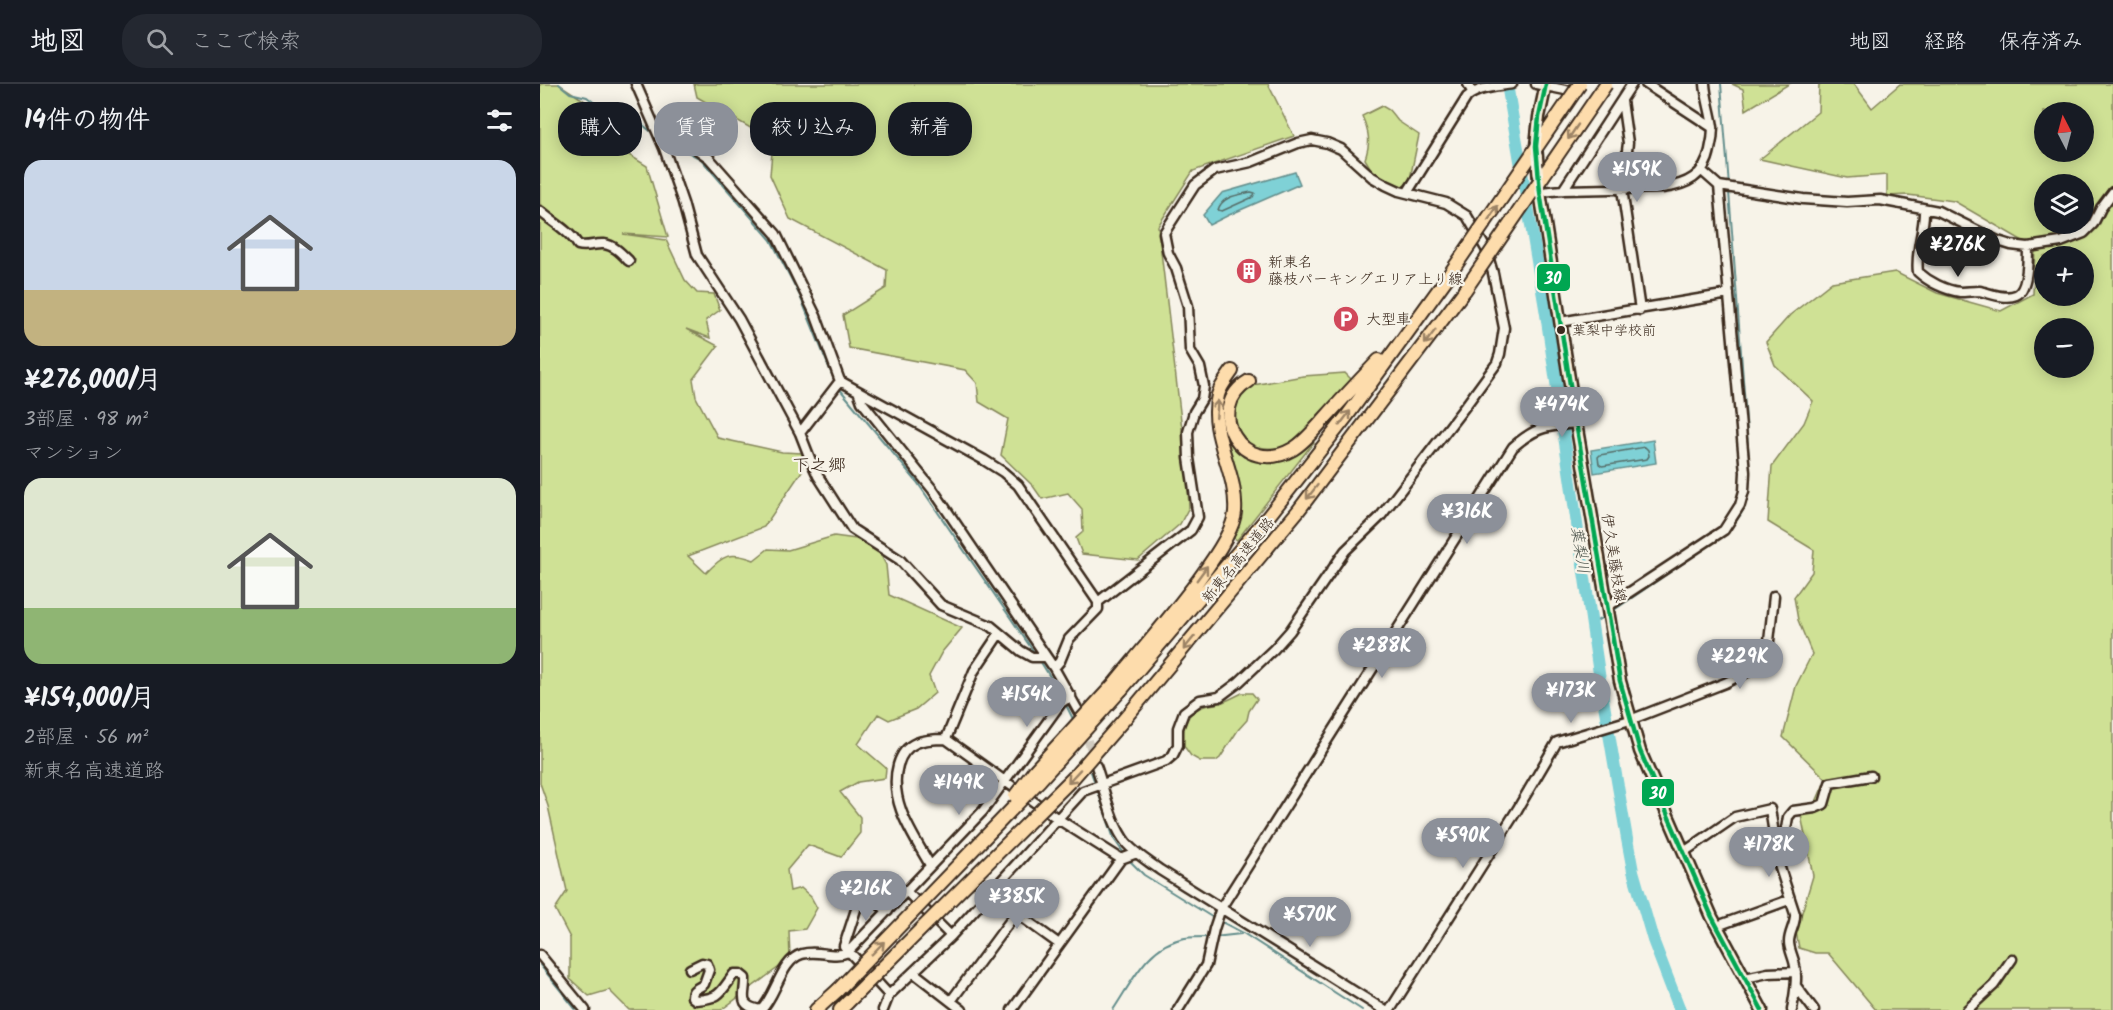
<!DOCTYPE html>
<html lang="ja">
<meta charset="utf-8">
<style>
body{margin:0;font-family:Kalam,"Klee One",sans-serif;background:#242831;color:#f1f3f6;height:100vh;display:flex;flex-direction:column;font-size:22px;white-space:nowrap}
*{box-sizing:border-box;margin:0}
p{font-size:20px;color:#9ea1a6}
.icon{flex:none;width:33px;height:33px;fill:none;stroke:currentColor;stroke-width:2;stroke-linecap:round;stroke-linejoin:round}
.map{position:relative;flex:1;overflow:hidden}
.panel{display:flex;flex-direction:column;background:#171b24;width:540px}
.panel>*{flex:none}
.hud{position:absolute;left:18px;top:18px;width:570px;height:54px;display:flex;gap:12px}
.needle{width:39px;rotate:354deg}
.controls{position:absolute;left:1494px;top:18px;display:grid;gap:12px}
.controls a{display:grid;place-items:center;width:60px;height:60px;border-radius:50%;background:#171b24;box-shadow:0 3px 15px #0003;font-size:30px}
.price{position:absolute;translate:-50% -51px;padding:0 14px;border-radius:21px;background:#8c9099;color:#fff;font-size:20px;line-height:39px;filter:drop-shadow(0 2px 3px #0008)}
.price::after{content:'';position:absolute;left:50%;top:36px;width:18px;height:14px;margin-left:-9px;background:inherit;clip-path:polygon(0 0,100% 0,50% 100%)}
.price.selected{background:#222;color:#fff}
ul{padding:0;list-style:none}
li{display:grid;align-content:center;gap:12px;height:318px;padding:0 24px}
li span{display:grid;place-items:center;height:186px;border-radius:18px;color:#555}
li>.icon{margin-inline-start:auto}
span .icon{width:108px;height:108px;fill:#fffc;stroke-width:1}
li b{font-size:26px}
h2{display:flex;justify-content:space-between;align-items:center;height:72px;padding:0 24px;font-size:26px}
.tag{padding:0 21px;border-radius:24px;background:#171b24;box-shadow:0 3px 15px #0003;font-size:21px;line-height:54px}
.tag.selected{background:#8c9099;color:#fff}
header{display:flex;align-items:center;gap:36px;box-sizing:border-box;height:84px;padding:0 30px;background:#171b24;border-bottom:2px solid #363941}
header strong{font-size:28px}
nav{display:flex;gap:33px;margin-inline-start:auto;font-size:21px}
.search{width:420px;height:54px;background:#242831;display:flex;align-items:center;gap:15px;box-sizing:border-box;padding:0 21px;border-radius:24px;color:#9ea1a6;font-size:22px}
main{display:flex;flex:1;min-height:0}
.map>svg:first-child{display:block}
</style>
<header>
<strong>地図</strong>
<div class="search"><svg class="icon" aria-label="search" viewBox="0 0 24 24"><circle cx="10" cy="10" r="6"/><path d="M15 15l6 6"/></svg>ここで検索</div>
<nav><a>地図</a><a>経路</a><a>保存済み</a></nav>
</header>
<main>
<section class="panel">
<h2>14件の物件<svg class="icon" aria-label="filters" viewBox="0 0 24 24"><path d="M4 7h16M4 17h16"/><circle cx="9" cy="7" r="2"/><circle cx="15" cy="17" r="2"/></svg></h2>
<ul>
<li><span style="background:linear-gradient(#c9d6e8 70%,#c2b280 0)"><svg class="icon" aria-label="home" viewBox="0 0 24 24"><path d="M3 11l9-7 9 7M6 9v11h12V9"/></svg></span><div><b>¥276,000/月</b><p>3部屋 · 98 m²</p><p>マンション</p></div></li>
<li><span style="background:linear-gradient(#dfe7d0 70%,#8fb573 0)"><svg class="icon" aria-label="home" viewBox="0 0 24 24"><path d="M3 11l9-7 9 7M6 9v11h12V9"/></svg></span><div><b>¥154,000/月</b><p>2部屋 · 56 m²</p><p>新東名高速道路</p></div></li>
</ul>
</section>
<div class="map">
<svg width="1573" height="926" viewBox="0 0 1573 926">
<rect width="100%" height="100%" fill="#f7f3e8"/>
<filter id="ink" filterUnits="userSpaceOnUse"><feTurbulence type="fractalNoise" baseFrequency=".0167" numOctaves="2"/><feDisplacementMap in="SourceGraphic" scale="12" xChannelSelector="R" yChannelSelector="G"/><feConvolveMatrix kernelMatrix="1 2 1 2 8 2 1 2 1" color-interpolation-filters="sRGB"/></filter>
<g filter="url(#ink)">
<path fill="#cfe195" stroke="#85865a" stroke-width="1.5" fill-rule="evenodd" d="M0,0h19l64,42 -2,24 26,16 21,71 -45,-3 43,6 19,40 12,13 17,1 6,16 -14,10 4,18 -24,-9 32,17 -25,33 3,18 22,41 64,14 20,1v18l-38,56 -76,29 18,17c17,-18 24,-22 48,-13l14,-11 20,1 46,-14 22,3 22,11 8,15 3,30 73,33 -20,24 -13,24 6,17 -19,16 -27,11 -11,-6 -20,30 28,24 -1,10 -27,4 -18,10 20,25v16l-19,24 -33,-12 -21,25 3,21 11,-3 10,9 6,11 -12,21 -16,2 1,28 -69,51h-92l-20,-20 -20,6 -19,-17v-41l-15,-29 12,-18 -19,-85 -8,-23z
M154,0h574l26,52 -101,35 -35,55 29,245 2,36 -9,17 -42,36 -56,-6 -6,-16 7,-6 -1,-23 -14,-16 -26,6 -9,-13 -32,-31 7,-36 -29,-17 -2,-19 -12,-13 -116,-22 -6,-33 43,-27 1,-18 -97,-51 -20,-44 3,-34 -76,-44z
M1192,0h57l-43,26 -3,-21z
M1279,0h35l18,24 28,-24h213v926h-237l-48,-57h-13l-16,-5 -3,-16 17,-56 -12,-61 11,-4 14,-32 -43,-42 13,-51 16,-32 -14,-34 -4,-23 18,-25 2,-22 -46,-28 4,-56 32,-43 9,-22 -38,-36 -9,-23 24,-27 42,-33 63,-10 42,21 64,18 32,-17 2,-46 -81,-47 -46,-6 -21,1v-21l-40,3 -87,-19 58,-47zM1504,28h40v40h-40zM1504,100h40v40h-40zM1504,172h40v40h-40zM1504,244h40v40h-40z
M842,22l7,4 9,11 21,14 -9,44 -7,8 -29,-13 -9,-15c6,-17 4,-27 -3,-43z
M805,289l7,7c-14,16 -48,61 -68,67 -10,3 -22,1 -33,-1l-18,-23 2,-18 13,-19 55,-10z
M684,350l20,23 18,6 25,-3 25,-20 2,2 -77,98 -3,-2 7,-32 -1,-14z
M702,609h10l5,6 -8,12 -2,9 -9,10 -18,28 -4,3h-16l-9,-5 -10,-14c5,-24 7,-35 34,-38 9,-1 19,-7 27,-11z"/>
<path fill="#7fd1d6" stroke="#648e8c" stroke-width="1.5" d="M755,88l5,12 -71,31 -20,10 -6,-10 19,-22z
M1113,356l3,23 -62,10 -3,-23z"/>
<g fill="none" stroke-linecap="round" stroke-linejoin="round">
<path stroke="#566d68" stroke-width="1.5" d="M711,108l4,1 -2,4 -31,14 -4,-1c4,-14 20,-15 33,-18z
M1105,363l3,3 1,6 -2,3 -45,7 -3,-2 -1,-7 2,-2z"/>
<path stroke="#648e8c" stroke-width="2" d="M19,0l11,9 17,4 20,16 17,4 19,8 12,10
M1181,0l8,102
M123,55l38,20 70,81 29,56 35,86
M298,303l79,95 119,173
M1071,528l111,-75c23,-23 26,-32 28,-64l-21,-281
M1052,540l14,-9
M499,575l24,39
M525,619l8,16
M551,688l4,11
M557,705l17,50 11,16
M588,775l16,16 71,44
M680,837l23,12 119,77
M674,853l27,-3
M0,881l36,45
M573,926c19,-28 35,-66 72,-72 7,-1 16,-1 23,-1"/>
<path stroke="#7fd1d6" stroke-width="12" d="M967,0l39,230 55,373 26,152 6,32 20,69 27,70"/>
<path stroke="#d1cbc0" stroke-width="8" stroke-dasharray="8 4" stroke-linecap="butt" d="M544,645l10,30"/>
<g stroke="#3b2a1e" stroke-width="13">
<path id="minor" d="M96,0l28,64 19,55 14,52 42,64 61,114 11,28 7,15 34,53 48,31 41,45 50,21 30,25 11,6h13
M928,0l4,8
M996,0l34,7 7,-5
M1106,0l67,44
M1082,17l6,42 -6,46 18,121
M116,45l39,19 14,10 67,76 40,82 24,65 144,79 19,12 15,13 80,117
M1162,87l17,15 84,13 44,3 33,-2 58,11 60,30 13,4 17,2 33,-5 23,-9 9,-9 8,-16 12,-16
M1023,106l69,-106
M1000,108l23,-2 99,-2c25,-3 43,-12 48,-38 2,-8 3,-15 3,-23 -2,-15 -7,-29 -8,-43
M867,109l60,-96c12,-10 30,-10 45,-13
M1384,125c1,21 -9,42 -6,63 11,10 27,18 42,20 6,0 13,-1 19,-1 11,2 26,9 37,4 12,-5 12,-36 12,-48
M0,127c12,11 30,20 38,34 9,3 17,-2 26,-1 10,1 18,10 25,17
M1020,238l169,-28
M318,307l4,11 71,88 121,178 26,46
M260,349l40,-52
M1067,523l117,-77 16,-25 4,-14 1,-19 -26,-286
M406,655l28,-68 25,-37
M556,682c9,24 14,57 31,78 9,10 22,18 33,26l224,140
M1236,763l8,-6 4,-24 5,-6 22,-3 9,-4 6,-21 41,-7
M1144,768l51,-35 35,-8 9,56 16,49c1,10 -6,18 -6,28 0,8 5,16 6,24 3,14 -1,30 -3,44
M390,781c-17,-30 -42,-64 -32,-100 7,-24 25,-26 48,-26l112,80 63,40
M366,807l45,45
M450,810l69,50
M1177,842l72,-26
M0,871l45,55
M150,885l12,-6 5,1 2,6 -5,14c-6,5 -12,4 -12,13l4,3c25,-2 24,-7 38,-26h6l5,4c1,17 -9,27 15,32
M373,888l49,38
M1205,894l23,-5 28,-1
M1256,902l18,24
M349,911l62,-59 132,-145 83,-30 7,-6 5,-10v-17l6,-16 16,-12 19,-3 20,-15 35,-33 16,-18 55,-80 35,-34 87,-113 30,-41 3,-9 4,-26 -11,-55 -7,-24 -19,-33 -21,-13 -47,-12 -13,-6 -14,-8 -31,-28 -14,-6 -15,-3 -14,3 -47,19 -36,8 -20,15 -31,48 4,20 8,15 12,38 2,44 10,17 4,19 -2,13 -8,13 -6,20 1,26 9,59 -7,13 -93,72v7l-29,30 -9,22 -6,7
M411,917l65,-88
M221,926c15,-14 20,-50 41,-56 17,-5 30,5 46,-2l135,-141 78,-108 10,-7
M343,926l6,-15 -45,-49 18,-55 26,20
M472,926l109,-151 16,-6
M638,926l28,-45 8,-36 7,-21 292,-461c24,-21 33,-20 63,-24
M850,926l127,-200 40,-68 73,-22 95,-37 24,-12 14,-11 6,-19 5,-45
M1427,926l27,-25 18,-26"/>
</g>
<g stroke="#3b2a1e" stroke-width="15">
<path id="major" d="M1006,0l-7,33 -3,29 4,46 36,231 44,258 20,70 72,166 50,93"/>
</g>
<g stroke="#3b2a1e" stroke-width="16">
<path id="highway" d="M709,297c-46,27 -8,98 44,68 12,-7 23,-21 33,-32 17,-19 35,-38 53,-57
M574,600c26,-33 119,-135 121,-172 3,-40 -27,-77 -17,-117 2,-8 9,-17 14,-24
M581,606l146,-172 80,-102 100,-138
M587,632l171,-205 167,-221
M276,926l22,-20
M300,926l8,-8"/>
</g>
<use href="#minor" stroke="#f7f3e8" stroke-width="8"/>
<use href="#major" stroke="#fddcac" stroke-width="10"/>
<use href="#highway" stroke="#fddcac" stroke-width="12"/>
<g stroke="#3b2a1e" stroke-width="16" stroke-linecap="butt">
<path id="highway-bridge" d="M907,194l133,-194
M925,206l141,-206
M475,712l20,-26 79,-86
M298,906l202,-210 81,-90
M308,918l225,-224 54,-62"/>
</g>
<use href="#highway-bridge" stroke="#fddcac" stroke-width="12"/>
<g stroke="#f7f3e8" stroke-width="9">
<path id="bus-1" d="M1006,0l-7,33 -3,29 4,46 36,231 44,258 20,70 72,166 50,93"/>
</g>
<use href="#bus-1" stroke="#00a651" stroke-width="4.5"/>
</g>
<defs><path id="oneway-shaft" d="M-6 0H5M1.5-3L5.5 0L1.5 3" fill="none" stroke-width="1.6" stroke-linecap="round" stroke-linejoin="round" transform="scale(1.5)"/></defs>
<g stroke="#9c8365">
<use href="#oneway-shaft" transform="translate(1033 48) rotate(124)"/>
<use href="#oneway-shaft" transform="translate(953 129) rotate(-56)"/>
<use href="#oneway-shaft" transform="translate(890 253) rotate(127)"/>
<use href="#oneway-shaft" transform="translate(677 325) rotate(-85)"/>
<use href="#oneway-shaft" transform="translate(805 334) rotate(-53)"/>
<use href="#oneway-shaft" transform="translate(772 408) rotate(128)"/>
<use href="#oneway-shaft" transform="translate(662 489) rotate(-54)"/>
<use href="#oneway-shaft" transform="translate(649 559) rotate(129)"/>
<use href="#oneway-shaft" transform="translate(534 692) rotate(133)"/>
<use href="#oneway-shaft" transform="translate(338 864) rotate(-46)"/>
</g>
</g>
<defs>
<g id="building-disc" transform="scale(1.35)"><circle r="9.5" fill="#d1495b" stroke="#f7f3e8"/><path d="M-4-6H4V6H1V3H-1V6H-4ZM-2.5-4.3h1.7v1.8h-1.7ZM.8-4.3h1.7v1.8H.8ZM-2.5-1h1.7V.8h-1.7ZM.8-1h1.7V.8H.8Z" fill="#fff"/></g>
<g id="parking-disc" transform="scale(1.35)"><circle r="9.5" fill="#d1495b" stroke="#f7f3e8"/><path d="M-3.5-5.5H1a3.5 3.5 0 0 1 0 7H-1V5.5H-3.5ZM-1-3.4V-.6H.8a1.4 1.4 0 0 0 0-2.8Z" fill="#fff"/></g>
</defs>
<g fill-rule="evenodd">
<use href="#building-disc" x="709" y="187"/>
<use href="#parking-disc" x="806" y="235"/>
</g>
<circle fill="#3b2a1e" stroke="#f7f3e8" stroke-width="2" cx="1021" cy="246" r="5"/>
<g text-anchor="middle" stroke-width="4.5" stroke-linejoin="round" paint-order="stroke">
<g font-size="14" fill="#3b2a1e" stroke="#f7f3e8" text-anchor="start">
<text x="1032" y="251">葉梨中学校前</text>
</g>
<g font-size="15" fill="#3b2a1e" stroke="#f7f3e8" text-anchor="start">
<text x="728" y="183">新東名<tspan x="728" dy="17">藤枝パーキングエリア上り線</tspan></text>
<text x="826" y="240">大型車</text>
</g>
<g font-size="15" fill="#3b2a1e" stroke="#f7f3e8">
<text transform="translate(1074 474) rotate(81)" y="5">伊久美藤枝線</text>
<text transform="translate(698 476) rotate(-51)" y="5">新東名高速道路</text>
</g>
<g font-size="16" font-style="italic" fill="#4c544c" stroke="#f7f3e8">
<text transform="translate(1041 466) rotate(81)" y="6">葉梨川</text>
</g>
<g font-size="18" fill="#3b2a1e" stroke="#f7f3e8">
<text x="279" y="387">下之郷</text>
</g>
</g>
<g stroke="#f7f3e8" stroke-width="2">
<rect x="996" y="179" width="35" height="29" rx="6" fill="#00a651"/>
<rect x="1101" y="694" width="34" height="29" rx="6" fill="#00a651"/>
</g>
<g font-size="16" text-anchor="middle" font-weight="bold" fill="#fff">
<text x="1013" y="200">30</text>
<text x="1118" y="715">30</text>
</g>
</svg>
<div class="controls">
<a><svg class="needle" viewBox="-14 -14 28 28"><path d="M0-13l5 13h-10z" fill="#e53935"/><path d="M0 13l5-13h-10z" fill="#9ea1a6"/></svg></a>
<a><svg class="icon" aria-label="layers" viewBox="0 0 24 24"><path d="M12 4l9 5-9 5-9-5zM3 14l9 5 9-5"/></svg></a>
<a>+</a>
<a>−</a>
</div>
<b class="price" style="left:1097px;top:119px">¥159K</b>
<b class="price selected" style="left:1418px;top:194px">¥276K</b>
<b class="price" style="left:1022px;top:354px">¥474K</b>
<b class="price" style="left:927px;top:461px">¥316K</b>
<b class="price" style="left:842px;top:595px">¥288K</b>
<b class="price" style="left:1200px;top:606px">¥229K</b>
<b class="price" style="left:1031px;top:640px">¥173K</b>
<b class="price" style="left:487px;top:644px">¥154K</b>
<b class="price" style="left:419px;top:732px">¥149K</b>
<b class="price" style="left:923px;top:785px">¥590K</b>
<b class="price" style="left:1229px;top:794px">¥178K</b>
<b class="price" style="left:326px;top:838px">¥216K</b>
<b class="price" style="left:477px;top:846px">¥385K</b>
<b class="price" style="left:770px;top:864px">¥570K</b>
<div class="hud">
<a class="tag">購入</a>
<a class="tag selected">賃貸</a>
<a class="tag">絞り込み</a>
<a class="tag">新着</a>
</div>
</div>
</main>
